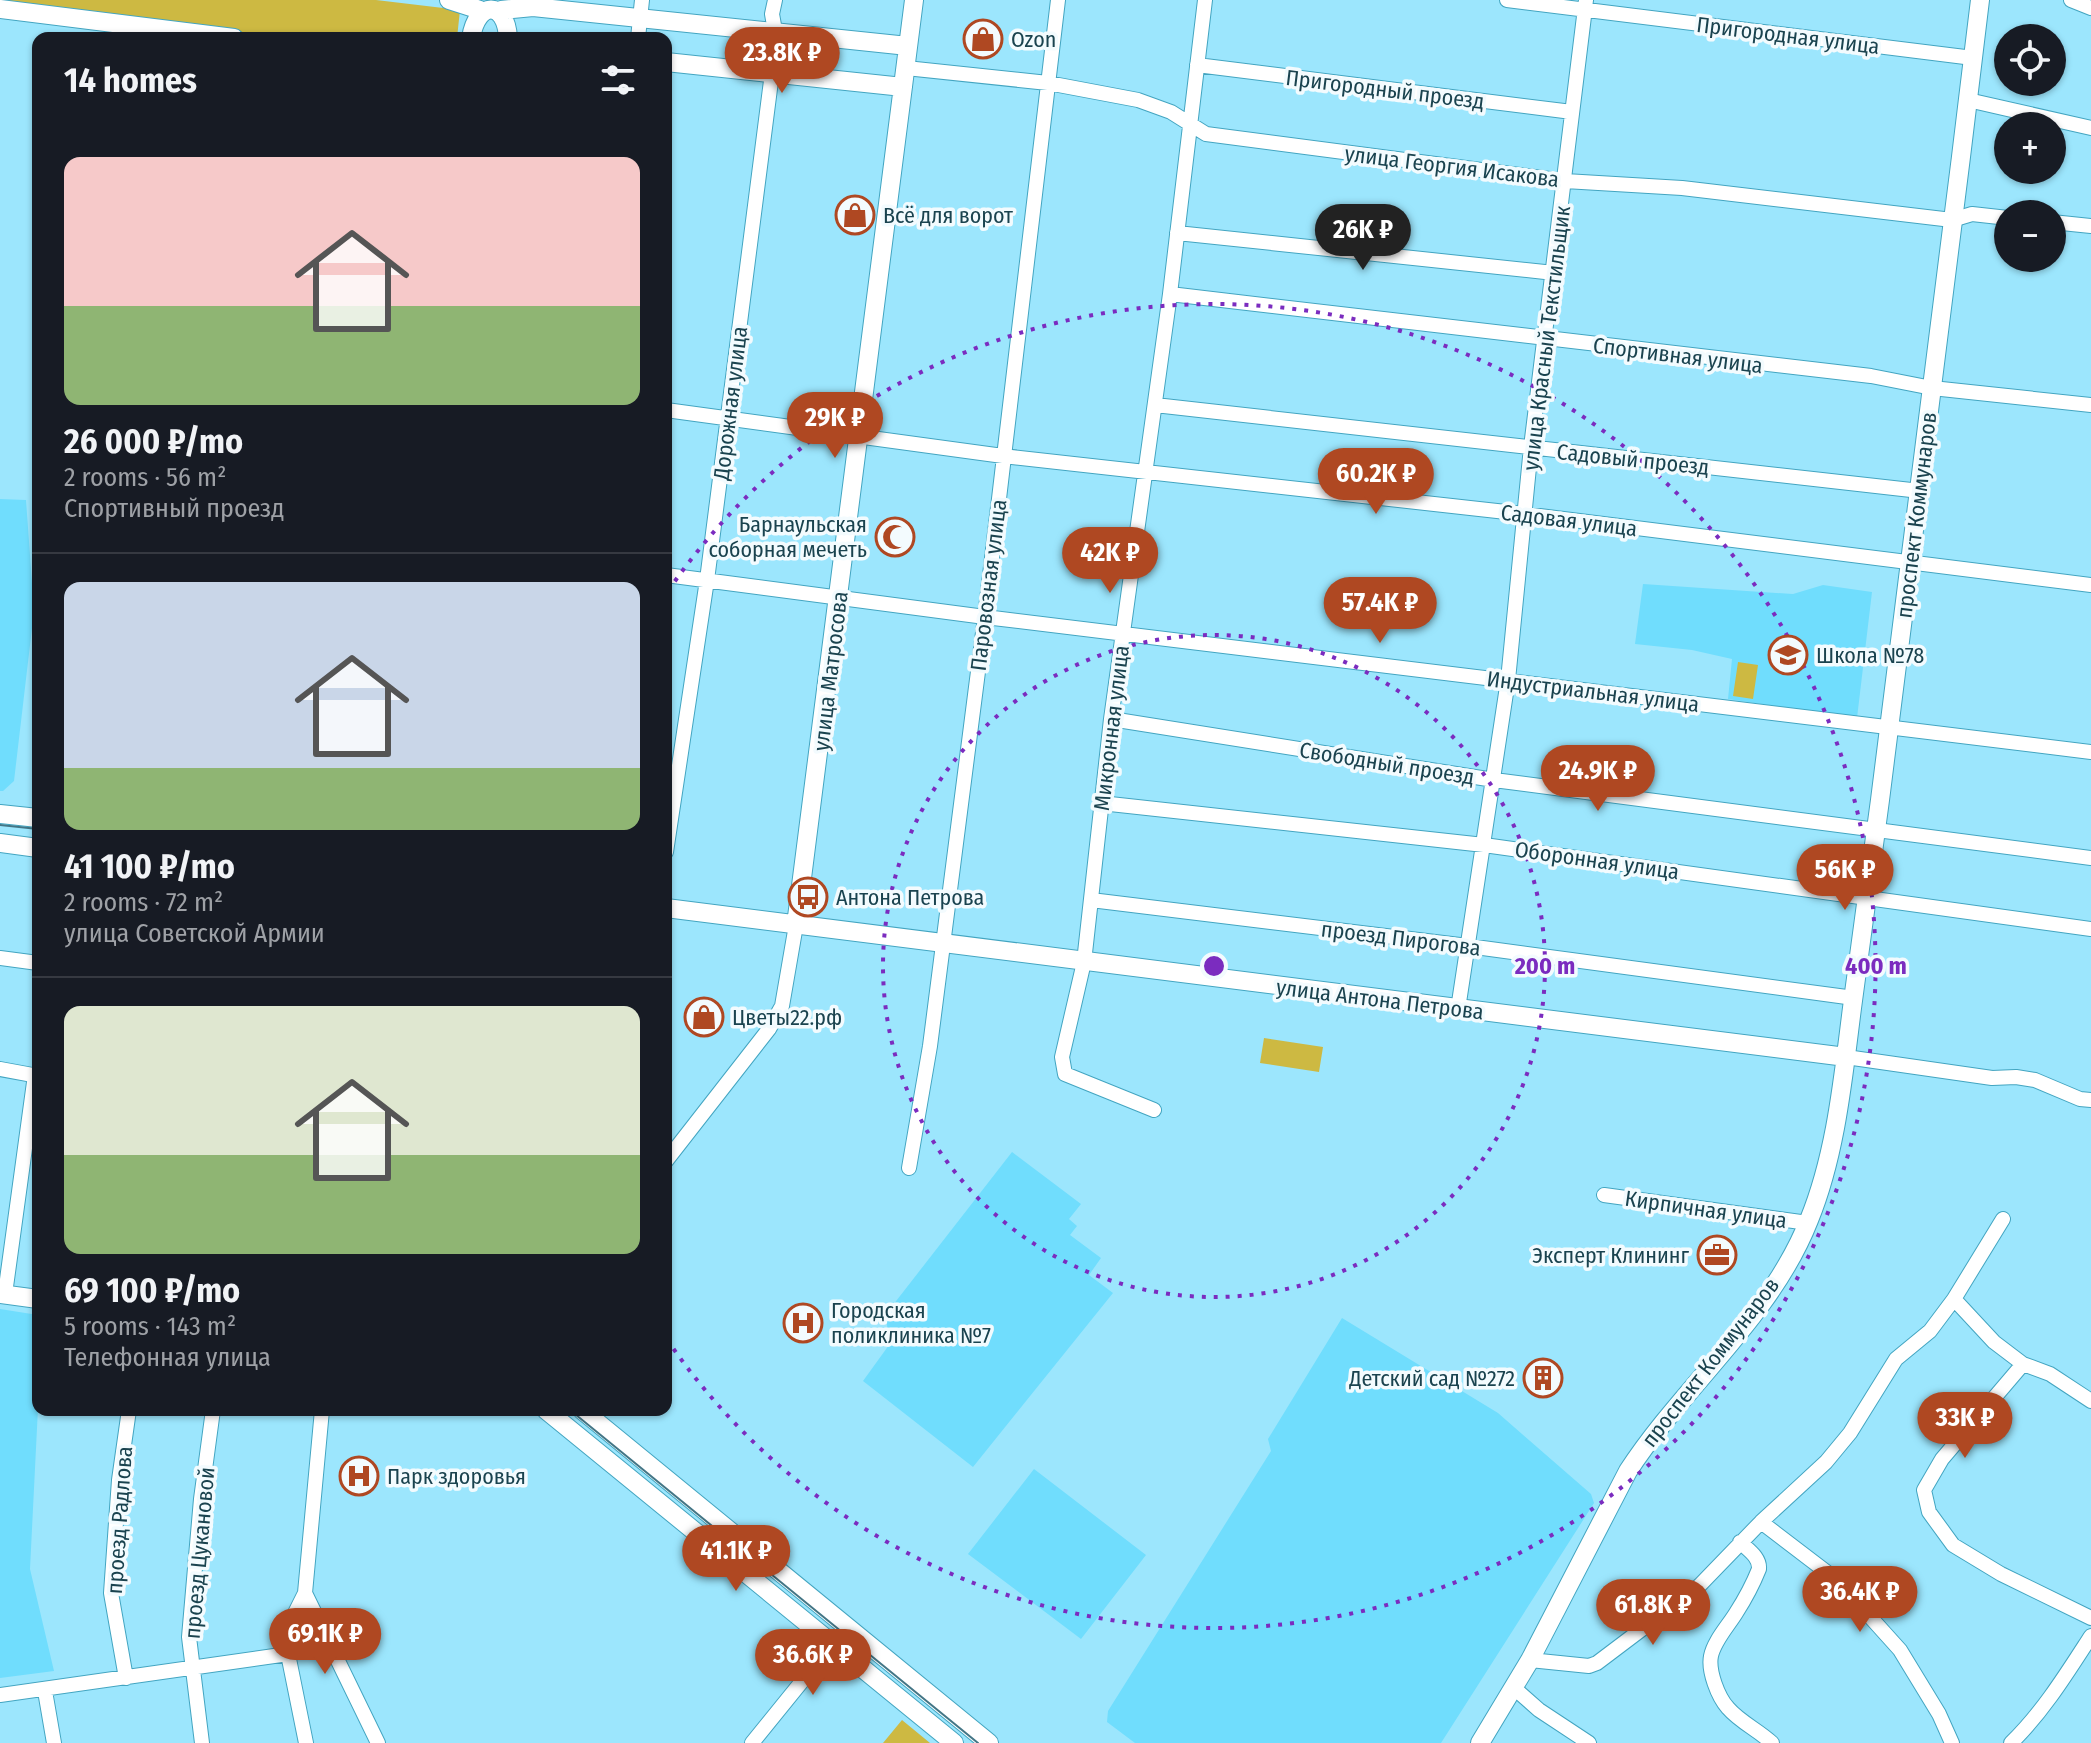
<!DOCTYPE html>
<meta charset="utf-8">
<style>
body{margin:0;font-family:"Fira Sans Condensed",sans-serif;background:#242831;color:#f1f3f6;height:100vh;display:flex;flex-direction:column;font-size:30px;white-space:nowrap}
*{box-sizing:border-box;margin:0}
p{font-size:26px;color:#9ea1a6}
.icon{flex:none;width:44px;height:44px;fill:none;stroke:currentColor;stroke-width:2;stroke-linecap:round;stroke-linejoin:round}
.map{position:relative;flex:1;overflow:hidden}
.drawer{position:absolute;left:32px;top:32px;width:640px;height:1384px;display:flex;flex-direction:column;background:#171b24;border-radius:16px;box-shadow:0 2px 6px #0004}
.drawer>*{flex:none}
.fabs{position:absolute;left:1994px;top:24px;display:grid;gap:16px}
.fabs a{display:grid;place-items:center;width:72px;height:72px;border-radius:50%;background:#171b24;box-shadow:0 2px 6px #0004;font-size:40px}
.price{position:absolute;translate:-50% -68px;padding:0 18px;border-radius:28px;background:#af4822;color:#fff;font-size:26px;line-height:52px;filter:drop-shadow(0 2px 4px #0008)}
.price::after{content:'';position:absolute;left:50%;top:48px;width:24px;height:18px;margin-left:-12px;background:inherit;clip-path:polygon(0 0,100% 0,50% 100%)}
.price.current{background:#222;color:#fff}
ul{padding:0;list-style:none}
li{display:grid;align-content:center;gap:16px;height:424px;padding:0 32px}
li+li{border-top:2px solid #363941}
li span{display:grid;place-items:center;height:248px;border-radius:16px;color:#555}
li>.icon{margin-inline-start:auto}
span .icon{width:144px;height:144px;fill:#fffc;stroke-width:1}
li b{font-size:34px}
h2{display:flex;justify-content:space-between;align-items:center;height:96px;padding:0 32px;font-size:34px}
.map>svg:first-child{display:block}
</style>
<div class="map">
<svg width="2091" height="1743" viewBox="0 0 2091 1743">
<rect width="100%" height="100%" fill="#9ce6fd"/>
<path fill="#70ddfd" d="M0,499l26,1 8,111 -20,170 -11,10h-3z
M1643,584l150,10 30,-9 49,7 -15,126 -129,-19 4,-40 -40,-9 -57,-6z
M1012,1152l69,52 -12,15 8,7 -7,9 31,23 -12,17 24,18 -140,174 -110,-86 26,-36 -3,-31z
M0,1309l38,6v93l-8,161 24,102 -54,7z
M1342,1318l156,95 93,81 3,9 -153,240h-306l-28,-21 1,-11 163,-260 -3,-12z
M1034,1469l112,86 -65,84 -113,-85z"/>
<path fill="#cdb942" d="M0,0h376l84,10 -3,28h-199l-258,-32z
M1738,662l20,3 -5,34 -20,-3z
M1264,1038l59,9 -4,25 -59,-9z
M902,1720l28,23h-47z"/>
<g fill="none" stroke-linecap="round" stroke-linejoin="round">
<g stroke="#43a5c1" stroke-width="16">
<path id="street" d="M1507,0l466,58
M2071,0l20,8
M638,38l4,-38
M1197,65l375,47
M906,68l142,15 90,17 33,12 35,22 359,47 117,7 270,32 20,-6 36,4
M1968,100l123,28
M2052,222l39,4
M1177,233l377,40
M1170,294l701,82 61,12 159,17
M1155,405l765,86
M666,410l337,46 521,58 567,71
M666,575l319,42 1106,135
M1111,719l383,61 597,78
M1101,803l383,42 607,84
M666,852l41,-272 65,-507 3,-42 -3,-17 3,-14
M1091,900l377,46 386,52
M0,958l38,5
M1458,1009l50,-329 23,-233 55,-447
M1846,1057l146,21 24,-1 19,3 45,19 11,1
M0,1069l38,7
M1154,1110l-89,-36 -3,-17 22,-95 27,-243 59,-425 35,-294
M666,1161l103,-132 13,-23 14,-81
M909,1168l21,-122 55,-429 73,-617
M1604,1195l204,28
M5,1294l30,-219
M1954,1299l40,43 29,22 -81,95 -18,31 5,22 24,33 48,29 90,44
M2023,1364l27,10 41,27
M1761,1522l76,58 63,70 39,64 13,29
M1740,1542c8,8 20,15 19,27 -6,15 -14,30 -23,44 -8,13 -22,28 -25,43 -3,15 7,41 17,52 12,14 30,22 44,35
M305,1593l73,150
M1530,1660l59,6 8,-3 102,-77 62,-64 65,-60 24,-29 46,-74 34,-28 24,-32 49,-80
M126,1678l-15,-85 8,-113 10,-70
M1513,1687l26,23 50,33
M45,1691l9,52
M0,1695l288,-41
M202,1743l-13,-106 12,-138 12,-89
M306,1743l-18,-89 4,-35 13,-26 17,-183
M752,1743l94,-116
M2011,1743c32,-31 56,-70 80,-107"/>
</g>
<g stroke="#43a5c1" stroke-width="20">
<path id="secondary" d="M449,0l31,10
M0,9l234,29
M501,10l32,-3 375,39
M471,38c6,-38 35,-38 37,0
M666,62l237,25
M0,814l38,4
M0,843l38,5
M666,908l1180,149
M796,925l118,-925
M0,1294l38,5
M546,1410l408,333
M582,1410l407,333
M1480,1743l50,-83 98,-189c56,-86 143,-154 181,-251 27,-66 34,-142 43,-212 9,-70 19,-139 28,-208 34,-266 68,-533 100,-800"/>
</g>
<use href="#street" stroke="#fff" stroke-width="14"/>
<use href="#secondary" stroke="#fff" stroke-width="18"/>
<path stroke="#437686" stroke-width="2" d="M0,825l38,4
M570,1410l408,333"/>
</g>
<g fill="none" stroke="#7b2cbf" stroke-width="4" stroke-dasharray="4 8">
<circle cx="1214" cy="966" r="331"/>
<path d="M668 591A662 662 0 1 1 668 1341"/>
</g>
<defs>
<g id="shop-ring" transform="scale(2)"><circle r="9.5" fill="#f3fbfe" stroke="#af4822" stroke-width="1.5"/><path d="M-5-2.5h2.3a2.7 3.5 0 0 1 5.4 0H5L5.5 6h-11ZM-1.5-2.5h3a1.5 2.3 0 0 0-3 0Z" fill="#af4822"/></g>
<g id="mosque-ring" transform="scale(2)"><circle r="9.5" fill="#f3fbfe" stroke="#af4822" stroke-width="1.5"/><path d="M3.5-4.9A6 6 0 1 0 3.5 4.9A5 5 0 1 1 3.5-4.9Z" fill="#af4822"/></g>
<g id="school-ring" transform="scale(2)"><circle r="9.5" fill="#f3fbfe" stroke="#af4822" stroke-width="1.5"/><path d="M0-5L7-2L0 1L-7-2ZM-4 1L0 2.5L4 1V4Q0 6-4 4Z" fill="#af4822"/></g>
<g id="bus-ring" transform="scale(2)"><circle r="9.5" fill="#f3fbfe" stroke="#af4822" stroke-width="1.5"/><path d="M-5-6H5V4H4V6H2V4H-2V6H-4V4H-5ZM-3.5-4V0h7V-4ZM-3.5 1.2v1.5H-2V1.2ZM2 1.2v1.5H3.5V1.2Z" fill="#af4822"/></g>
<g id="office-ring" transform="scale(2)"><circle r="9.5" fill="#f3fbfe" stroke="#af4822" stroke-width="1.5"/><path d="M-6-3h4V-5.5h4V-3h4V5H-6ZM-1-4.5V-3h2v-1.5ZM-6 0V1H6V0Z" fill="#af4822"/></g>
<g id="hospital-ring" transform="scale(2)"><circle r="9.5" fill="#f3fbfe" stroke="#af4822" stroke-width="1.5"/><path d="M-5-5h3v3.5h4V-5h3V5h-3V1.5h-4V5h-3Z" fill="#af4822"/></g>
<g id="building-ring" transform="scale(2)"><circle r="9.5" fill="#f3fbfe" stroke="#af4822" stroke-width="1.5"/><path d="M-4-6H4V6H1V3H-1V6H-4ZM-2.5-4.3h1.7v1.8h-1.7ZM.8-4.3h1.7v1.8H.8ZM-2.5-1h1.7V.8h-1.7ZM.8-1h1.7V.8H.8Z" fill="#af4822"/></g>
</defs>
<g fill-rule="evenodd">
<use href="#shop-ring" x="983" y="39"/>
<use href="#shop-ring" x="855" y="215"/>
<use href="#mosque-ring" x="895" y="537"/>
<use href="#school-ring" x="1788" y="655"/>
<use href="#bus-ring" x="808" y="897"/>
<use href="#shop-ring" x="704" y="1017"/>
<use href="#office-ring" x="1717" y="1255"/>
<use href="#hospital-ring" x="803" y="1323"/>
<use href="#building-ring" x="1543" y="1378"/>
<use href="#hospital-ring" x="359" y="1476"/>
</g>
<g text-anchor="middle" stroke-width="7" stroke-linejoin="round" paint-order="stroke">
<g font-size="22" fill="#1a434f" stroke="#f3fbfe">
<text transform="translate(1788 35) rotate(7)" y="8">Пригородная улица</text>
<text transform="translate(1385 89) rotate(7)" y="8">Пригородный проезд</text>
<text transform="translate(1452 166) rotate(7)" y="8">улица Георгия Исакова</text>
<text transform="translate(1546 338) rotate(-83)" y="8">улица Красный Текстильщик</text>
<text transform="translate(1678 355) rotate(7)" y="8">Спортивная улица</text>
<text transform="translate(730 403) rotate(-83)" y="8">Дорожная улица</text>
<text transform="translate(1633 459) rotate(6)" y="8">Садовый проезд</text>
<text transform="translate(1916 515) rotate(-83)" y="8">проспект Коммунаров</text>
<text transform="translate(1569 520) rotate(7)" y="8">Садовая улица</text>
<text transform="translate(988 585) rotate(-83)" y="8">Паровозная улица</text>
<text transform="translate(830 671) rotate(-83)" y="8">улица Матросова</text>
<text transform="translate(1593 691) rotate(7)" y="8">Индустриальная улица</text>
<text transform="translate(1111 728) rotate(-83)" y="8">Микронная улица</text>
<text transform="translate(1387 763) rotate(9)" y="8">Свободный проезд</text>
<text transform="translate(1597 860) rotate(8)" y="8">Оборонная улица</text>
<text transform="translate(1401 938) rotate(7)" y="8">проезд Пирогова</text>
<text transform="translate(1380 999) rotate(7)" y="8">улица Антона Петрова</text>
<text transform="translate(1706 1209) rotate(8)" y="8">Кирпичная улица</text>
<text transform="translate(1710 1362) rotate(-52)" y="8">проспект Коммунаров</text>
<text transform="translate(119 1520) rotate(-86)" y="8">проезд Радлова</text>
<text transform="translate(199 1553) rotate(-85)" y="8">проезд Цукановой</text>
</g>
<g font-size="22" fill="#1a434f" stroke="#f3fbfe" text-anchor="start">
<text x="1011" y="47">Ozon</text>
<text x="883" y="223">Всё для ворот</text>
<text x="867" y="532" text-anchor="end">Барнаульская<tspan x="867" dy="25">соборная мечеть</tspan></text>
<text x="1816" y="663">Школа №78</text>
<text x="836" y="905">Антона Петрова</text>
<text x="732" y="1025">Цветы22.рф</text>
<text x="1689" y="1263" text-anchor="end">Эксперт Клининг</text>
<text x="831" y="1318">Городская<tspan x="831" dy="25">поликлиника №7</tspan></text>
<text x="1515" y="1386" text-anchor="end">Детский сад №272</text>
<text x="387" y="1484">Парк здоровья</text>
</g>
</g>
<circle cx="1214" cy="966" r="12" fill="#7b2cbf" stroke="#f3fbfe" stroke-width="4"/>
<g font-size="24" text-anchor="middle" font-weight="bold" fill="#7b2cbf" stroke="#f3fbfe" stroke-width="7" stroke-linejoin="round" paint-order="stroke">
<text x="1545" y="974">200 m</text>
<text x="1876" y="974">400 m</text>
</g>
</svg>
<div class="fabs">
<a><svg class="icon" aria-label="locate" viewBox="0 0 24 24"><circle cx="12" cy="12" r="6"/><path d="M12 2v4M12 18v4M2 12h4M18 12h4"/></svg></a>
<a>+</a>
<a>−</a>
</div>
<b class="price" style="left:782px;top:95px">23.8K ₽</b>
<b class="price current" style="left:1363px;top:272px">26K ₽</b>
<b class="price" style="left:835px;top:460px">29K ₽</b>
<b class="price" style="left:1376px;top:516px">60.2K ₽</b>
<b class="price" style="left:1110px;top:595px">42K ₽</b>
<b class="price" style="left:1380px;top:645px">57.4K ₽</b>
<b class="price" style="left:1598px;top:813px">24.9K ₽</b>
<b class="price" style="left:1845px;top:912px">56K ₽</b>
<b class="price" style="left:1965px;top:1460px">33K ₽</b>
<b class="price" style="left:736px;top:1593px">41.1K ₽</b>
<b class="price" style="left:1860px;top:1634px">36.4K ₽</b>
<b class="price" style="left:1653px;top:1647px">61.8K ₽</b>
<b class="price" style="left:325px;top:1676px">69.1K ₽</b>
<b class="price" style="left:813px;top:1697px">36.6K ₽</b>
<section class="drawer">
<h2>14 homes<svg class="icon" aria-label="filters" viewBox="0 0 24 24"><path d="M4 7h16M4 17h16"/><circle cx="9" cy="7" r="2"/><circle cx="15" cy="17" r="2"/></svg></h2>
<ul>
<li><span style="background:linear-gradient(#f6c9c9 60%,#8fb573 0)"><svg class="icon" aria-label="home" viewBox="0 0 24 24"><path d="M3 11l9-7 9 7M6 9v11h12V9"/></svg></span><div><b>26 000 ₽/mo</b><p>2 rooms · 56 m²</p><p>Спортивный проезд</p></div></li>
<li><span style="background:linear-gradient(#c9d6e8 75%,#8fb573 0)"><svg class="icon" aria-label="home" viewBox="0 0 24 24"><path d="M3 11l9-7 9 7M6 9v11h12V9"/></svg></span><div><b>41 100 ₽/mo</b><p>2 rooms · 72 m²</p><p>улица Советской Армии</p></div></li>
<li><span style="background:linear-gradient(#dfe7d0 60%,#8fb573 0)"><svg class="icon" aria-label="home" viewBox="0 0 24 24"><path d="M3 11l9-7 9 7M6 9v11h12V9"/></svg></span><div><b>69 100 ₽/mo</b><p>5 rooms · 143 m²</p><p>Телефонная улица</p></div></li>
</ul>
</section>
</div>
